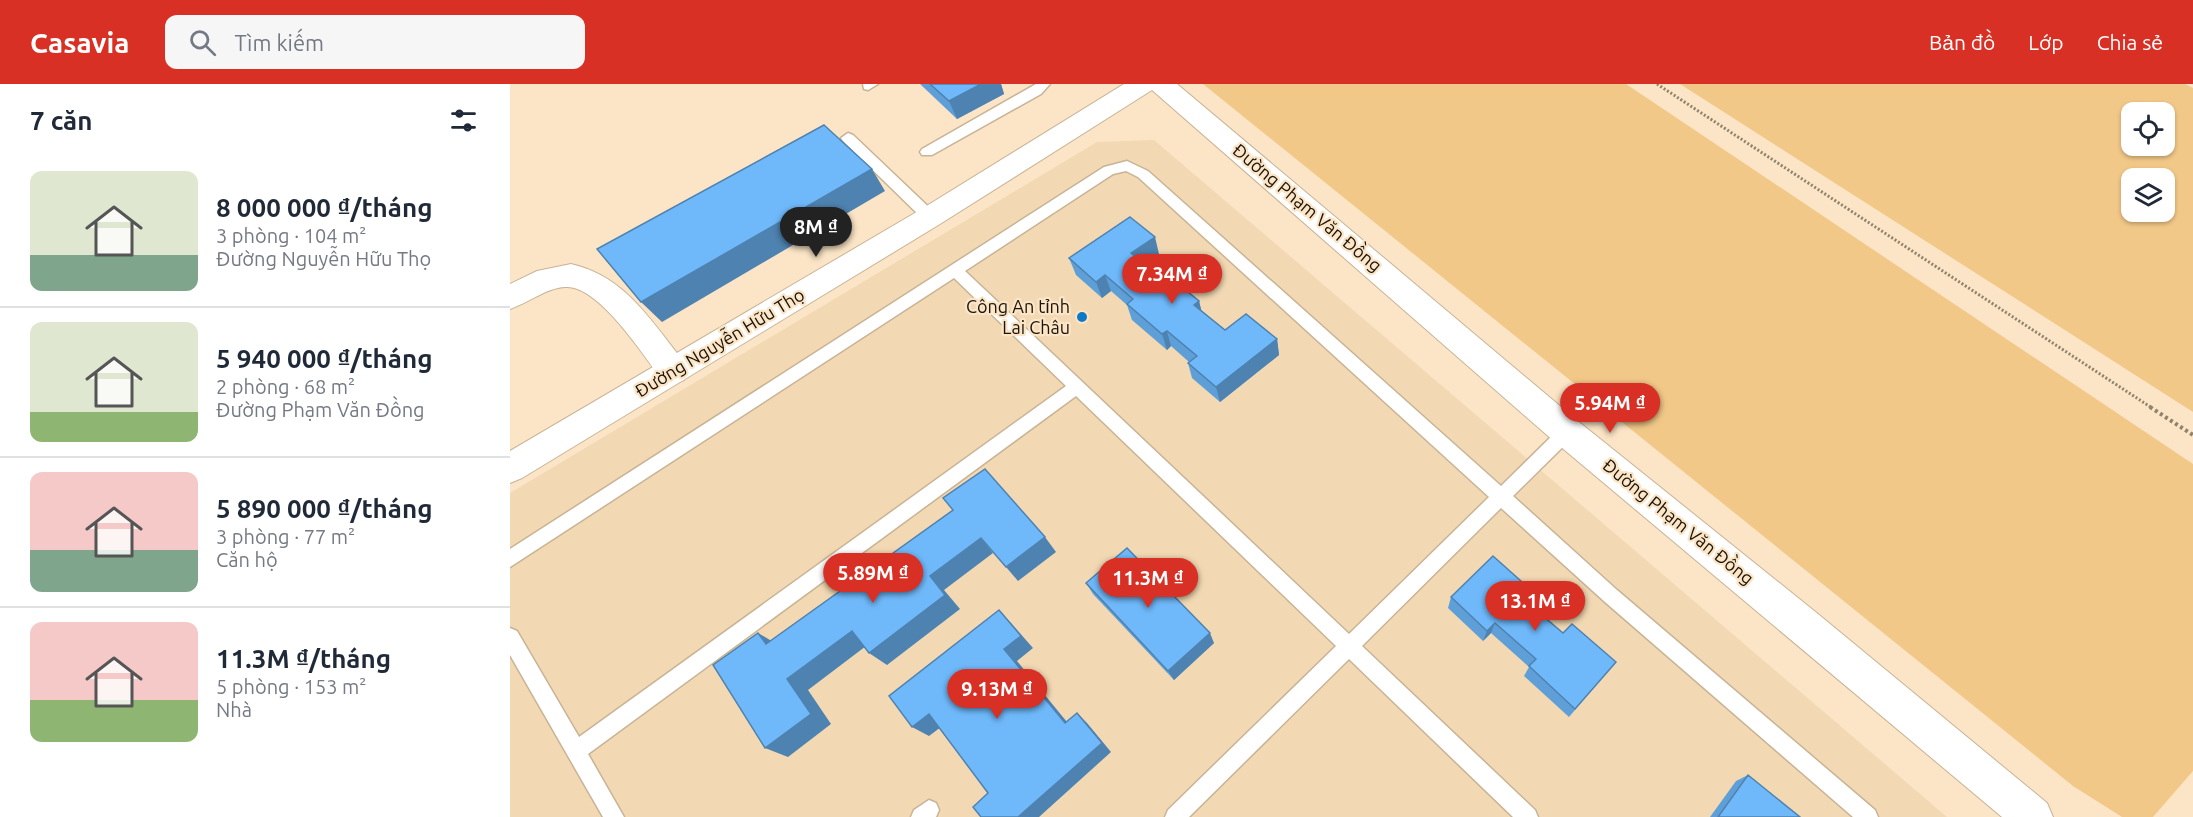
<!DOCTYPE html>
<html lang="vi">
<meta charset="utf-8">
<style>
body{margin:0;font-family:Ubuntu,sans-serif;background:#f6f6f7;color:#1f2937;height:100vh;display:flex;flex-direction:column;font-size:22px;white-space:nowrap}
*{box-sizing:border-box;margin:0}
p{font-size:20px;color:#747a83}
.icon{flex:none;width:33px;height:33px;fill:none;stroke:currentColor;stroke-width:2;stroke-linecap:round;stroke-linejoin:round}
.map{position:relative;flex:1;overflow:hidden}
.details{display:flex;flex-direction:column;background:#fff;width:510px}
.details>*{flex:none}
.fabs{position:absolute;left:1611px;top:18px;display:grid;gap:12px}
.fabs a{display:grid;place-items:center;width:54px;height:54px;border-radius:12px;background:#fff;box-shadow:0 2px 4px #0004;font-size:30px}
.price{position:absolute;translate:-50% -51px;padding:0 14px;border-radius:21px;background:#d93025;color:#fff;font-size:20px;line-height:39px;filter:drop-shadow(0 2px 3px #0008)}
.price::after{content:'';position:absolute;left:50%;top:36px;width:18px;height:14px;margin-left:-9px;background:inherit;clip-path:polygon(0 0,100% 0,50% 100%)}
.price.on{background:#222;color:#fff}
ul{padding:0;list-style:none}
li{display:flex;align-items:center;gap:18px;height:150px;padding:0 30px}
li+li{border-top:2px solid #e0e1e3}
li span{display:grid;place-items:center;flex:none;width:168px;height:120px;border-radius:12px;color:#555}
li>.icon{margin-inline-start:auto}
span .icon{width:72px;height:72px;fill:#fffc;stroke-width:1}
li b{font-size:26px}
h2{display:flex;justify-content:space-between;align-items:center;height:72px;padding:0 30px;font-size:26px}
header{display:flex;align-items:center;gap:36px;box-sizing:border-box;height:84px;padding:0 30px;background:#d93025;color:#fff}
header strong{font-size:28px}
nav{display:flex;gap:33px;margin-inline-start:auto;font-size:21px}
.search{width:420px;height:54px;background:#f6f6f7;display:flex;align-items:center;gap:15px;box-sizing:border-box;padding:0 21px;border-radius:12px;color:#747a83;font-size:22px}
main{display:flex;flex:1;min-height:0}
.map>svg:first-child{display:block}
</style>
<header>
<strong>Casavia</strong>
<div class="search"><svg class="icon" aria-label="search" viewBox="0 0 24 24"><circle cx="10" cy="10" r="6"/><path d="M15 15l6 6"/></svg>Tìm kiếm</div>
<nav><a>Bản đồ</a><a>Lớp</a><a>Chia sẻ</a></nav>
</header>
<main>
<section class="details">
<h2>7 căn<svg class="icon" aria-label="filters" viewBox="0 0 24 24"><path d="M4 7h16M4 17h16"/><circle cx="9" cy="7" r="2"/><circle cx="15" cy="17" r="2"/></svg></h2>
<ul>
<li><span style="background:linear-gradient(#dfe7d0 70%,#7fa58c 0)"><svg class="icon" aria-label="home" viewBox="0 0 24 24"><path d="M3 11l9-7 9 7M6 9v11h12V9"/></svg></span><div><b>8 000 000 ₫/tháng</b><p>3 phòng · 104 m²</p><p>Đường Nguyễn Hữu Thọ</p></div></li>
<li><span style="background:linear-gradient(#dfe7d0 75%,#8fb573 0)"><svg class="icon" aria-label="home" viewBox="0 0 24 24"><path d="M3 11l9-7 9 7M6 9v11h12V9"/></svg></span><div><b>5 940 000 ₫/tháng</b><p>2 phòng · 68 m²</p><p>Đường Phạm Văn Đồng</p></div></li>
<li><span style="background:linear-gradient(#f6c9c9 65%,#7fa58c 0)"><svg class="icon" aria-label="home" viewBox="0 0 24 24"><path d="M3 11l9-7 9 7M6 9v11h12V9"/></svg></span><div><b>5 890 000 ₫/tháng</b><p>3 phòng · 77 m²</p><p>Căn hộ</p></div></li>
<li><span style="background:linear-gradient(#f6c9c9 65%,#8fb573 0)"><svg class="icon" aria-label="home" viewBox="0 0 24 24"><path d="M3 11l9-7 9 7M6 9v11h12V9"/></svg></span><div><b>11.3M ₫/tháng</b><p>5 phòng · 153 m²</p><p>Nhà</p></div></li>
</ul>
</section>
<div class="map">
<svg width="1683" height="733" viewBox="0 0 1683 733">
<rect width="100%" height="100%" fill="#fbe5c6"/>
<path fill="#f2d9b3" d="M644,56l793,677h-1437v-324l587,-351z"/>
<path fill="#f2c888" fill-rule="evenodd" d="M693,0h423l567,380v307l-40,46h-31l-49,-31z
M1170,0h505l8,4v324zM1654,28v34h-32v-34zM1654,94v34h-32v-34z"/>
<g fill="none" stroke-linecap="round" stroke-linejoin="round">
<g stroke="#c8b395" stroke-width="3">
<path id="lane" d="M353,0h15l-10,6 -4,-1z
M526,0h14l-9,10 -109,61h-10l-2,-3 2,-3z
M338,49l5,2 82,78 2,4 -2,4h-10l-82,-80 -2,-3z
M617,77l21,10 353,315 60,-59 6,-2 6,2 2,5 -2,5 -60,59 104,94 258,220 3,7h-25l-248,-215 -104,-94 -139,138 173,164 3,7h-25l-164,-158 -160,158h-24l3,-7 168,-164 -260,-250 -488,358 36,63h-21l-93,-162v-27l7,3 62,106 487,-351 -112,-108 -444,289v-18l594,-382zM616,87l12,6 351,320 -140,137 -384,-363 148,-97z
M419,716l7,3 3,7 -3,7h-25l3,-7z"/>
</g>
<g stroke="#c8b395" stroke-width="2">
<path id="street" d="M638,0h29l402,338 239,192 229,189 6,14h-51l-447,-375 -403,-352z
M61,180c54,12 80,57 113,98l5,9 -5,9 -11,4 -11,-4c-18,-24 -64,-96 -97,-93 -19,1 -37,16 -55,22v-25l27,-13z"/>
</g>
<g stroke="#c8b395" stroke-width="2">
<path id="secondary" d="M614,0h32l-4,6 -212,134 -418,254 -12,5v-32l410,-241z"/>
</g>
<path stroke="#91826c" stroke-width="3" stroke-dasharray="2 2" stroke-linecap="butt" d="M1147,0l495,324"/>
<path stroke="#91826c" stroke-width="4" stroke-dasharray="3 3" stroke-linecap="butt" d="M1640,323l43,28"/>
<use href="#lane" fill="#fff" fill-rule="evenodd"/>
<use href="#street" fill="#fff" fill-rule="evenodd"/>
<use href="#secondary" fill="#fff" fill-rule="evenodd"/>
</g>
<path fill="#5f9fd8" d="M410,0h81l3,10 -47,25z
M649,170l-14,10 16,14 38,23 2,9 24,20 52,9 2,16 -59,47 -28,-24 -4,-15 1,-1 -18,-16 -4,4 -35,-30 -5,-15 -16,-14 -9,7 -26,-23 -7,-17z
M576,499l128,60 -40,37 -81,-86z
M941,513l75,4 37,32 53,29 -47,55 -45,-41 5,-9 -38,-34 -8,8 -35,-33z
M1238,691l52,42h-90l26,-36z"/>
<path fill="#4e82b0" d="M471,0h20l3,10 -47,25 -8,-18z
M362,85l13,22 -223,131 -21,-20z
M645,153l4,17 -23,16 -5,-17z
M595,191l6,16 -9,7 -6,-16z
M689,217l4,16 -9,-12z
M657,247l4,15 -4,4 -5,-16z
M767,255l2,16 -59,47 -4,-15z
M535,453l11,15 -38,29 -12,-14z
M471,454l12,15 -49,37 16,19 -73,56 -18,-12 61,-77z
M1021,506l-5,11 -3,-2z
M489,526l12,13 22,25 -16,13 59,72 -11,-10 -61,-74z
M985,539l-4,10 -8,8 4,-10z
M342,547l18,12 -62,47 23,34 -43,33 -23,-9 22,-69z
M248,549l22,13 -14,-2z
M700,549l4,10 -40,37 -6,-9z
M567,629l10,10 24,29 -72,65h-21z
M419,630l16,10 -16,12 -17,-9z"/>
<path fill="#6fb9fb" stroke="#4e82b0" stroke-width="1.5" d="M420,0h51l-32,17z
M314,41l48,44 -231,133 -44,-53z
M620,133l25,20 -24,16 30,25 5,-4 33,27 -5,4 31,25 21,-16 31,25 -61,48 -28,-24 9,-7 -30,-25 -5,3 -35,-30 6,-5 -28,-24 -9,7 -27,-24z
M475,385l60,68 -39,30 -25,-29 -51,38 15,19 -76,58 -17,-22 -65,48 24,35 -46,34 -52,-83 45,-32 8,11 187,-134 -10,-12z
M617,464l83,85 -42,38 -82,-88z
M983,472l38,34 -8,9 40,34 9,-9 44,38 -41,47 -46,-43 7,-7 -41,-36 -8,8 -36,-34z
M489,526l22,26 -17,13 61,74 12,-10 25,30 -84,74h-37l-8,-10 15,-14 -59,-79 -17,13 -23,-31z
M1238,691l52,42h-82z"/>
<circle fill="#0e7ac5" stroke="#fbe5c6" stroke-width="2" cx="572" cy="233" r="6"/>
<g text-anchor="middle" stroke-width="4.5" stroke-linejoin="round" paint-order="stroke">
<g font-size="18" fill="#1b1308" stroke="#fbe5c6">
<text transform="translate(797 124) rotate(40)" y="6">Đường Phạm Văn Đồng</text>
<text transform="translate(210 259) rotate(-31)" y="6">Đường Nguyễn Hữu Thọ</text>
<text transform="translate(1168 438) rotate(39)" y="6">Đường Phạm Văn Đồng</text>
</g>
<g font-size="18" fill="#1b1308" stroke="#fbe5c6" text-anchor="end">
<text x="560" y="229">Công An tỉnh<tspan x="560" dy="21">Lai Châu</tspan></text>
</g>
</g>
</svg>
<div class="fabs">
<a><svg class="icon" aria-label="locate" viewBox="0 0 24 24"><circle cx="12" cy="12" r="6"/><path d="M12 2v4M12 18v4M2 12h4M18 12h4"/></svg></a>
<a><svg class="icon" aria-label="layers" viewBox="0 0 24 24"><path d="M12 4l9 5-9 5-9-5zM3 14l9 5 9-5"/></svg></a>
</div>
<b class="price on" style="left:306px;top:174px">8M ₫</b>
<b class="price" style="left:662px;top:221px">7.34M ₫</b>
<b class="price" style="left:1100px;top:350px">5.94M ₫</b>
<b class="price" style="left:363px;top:520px">5.89M ₫</b>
<b class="price" style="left:638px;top:525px">11.3M ₫</b>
<b class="price" style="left:1025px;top:548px">13.1M ₫</b>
<b class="price" style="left:487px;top:636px">9.13M ₫</b>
</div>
</main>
